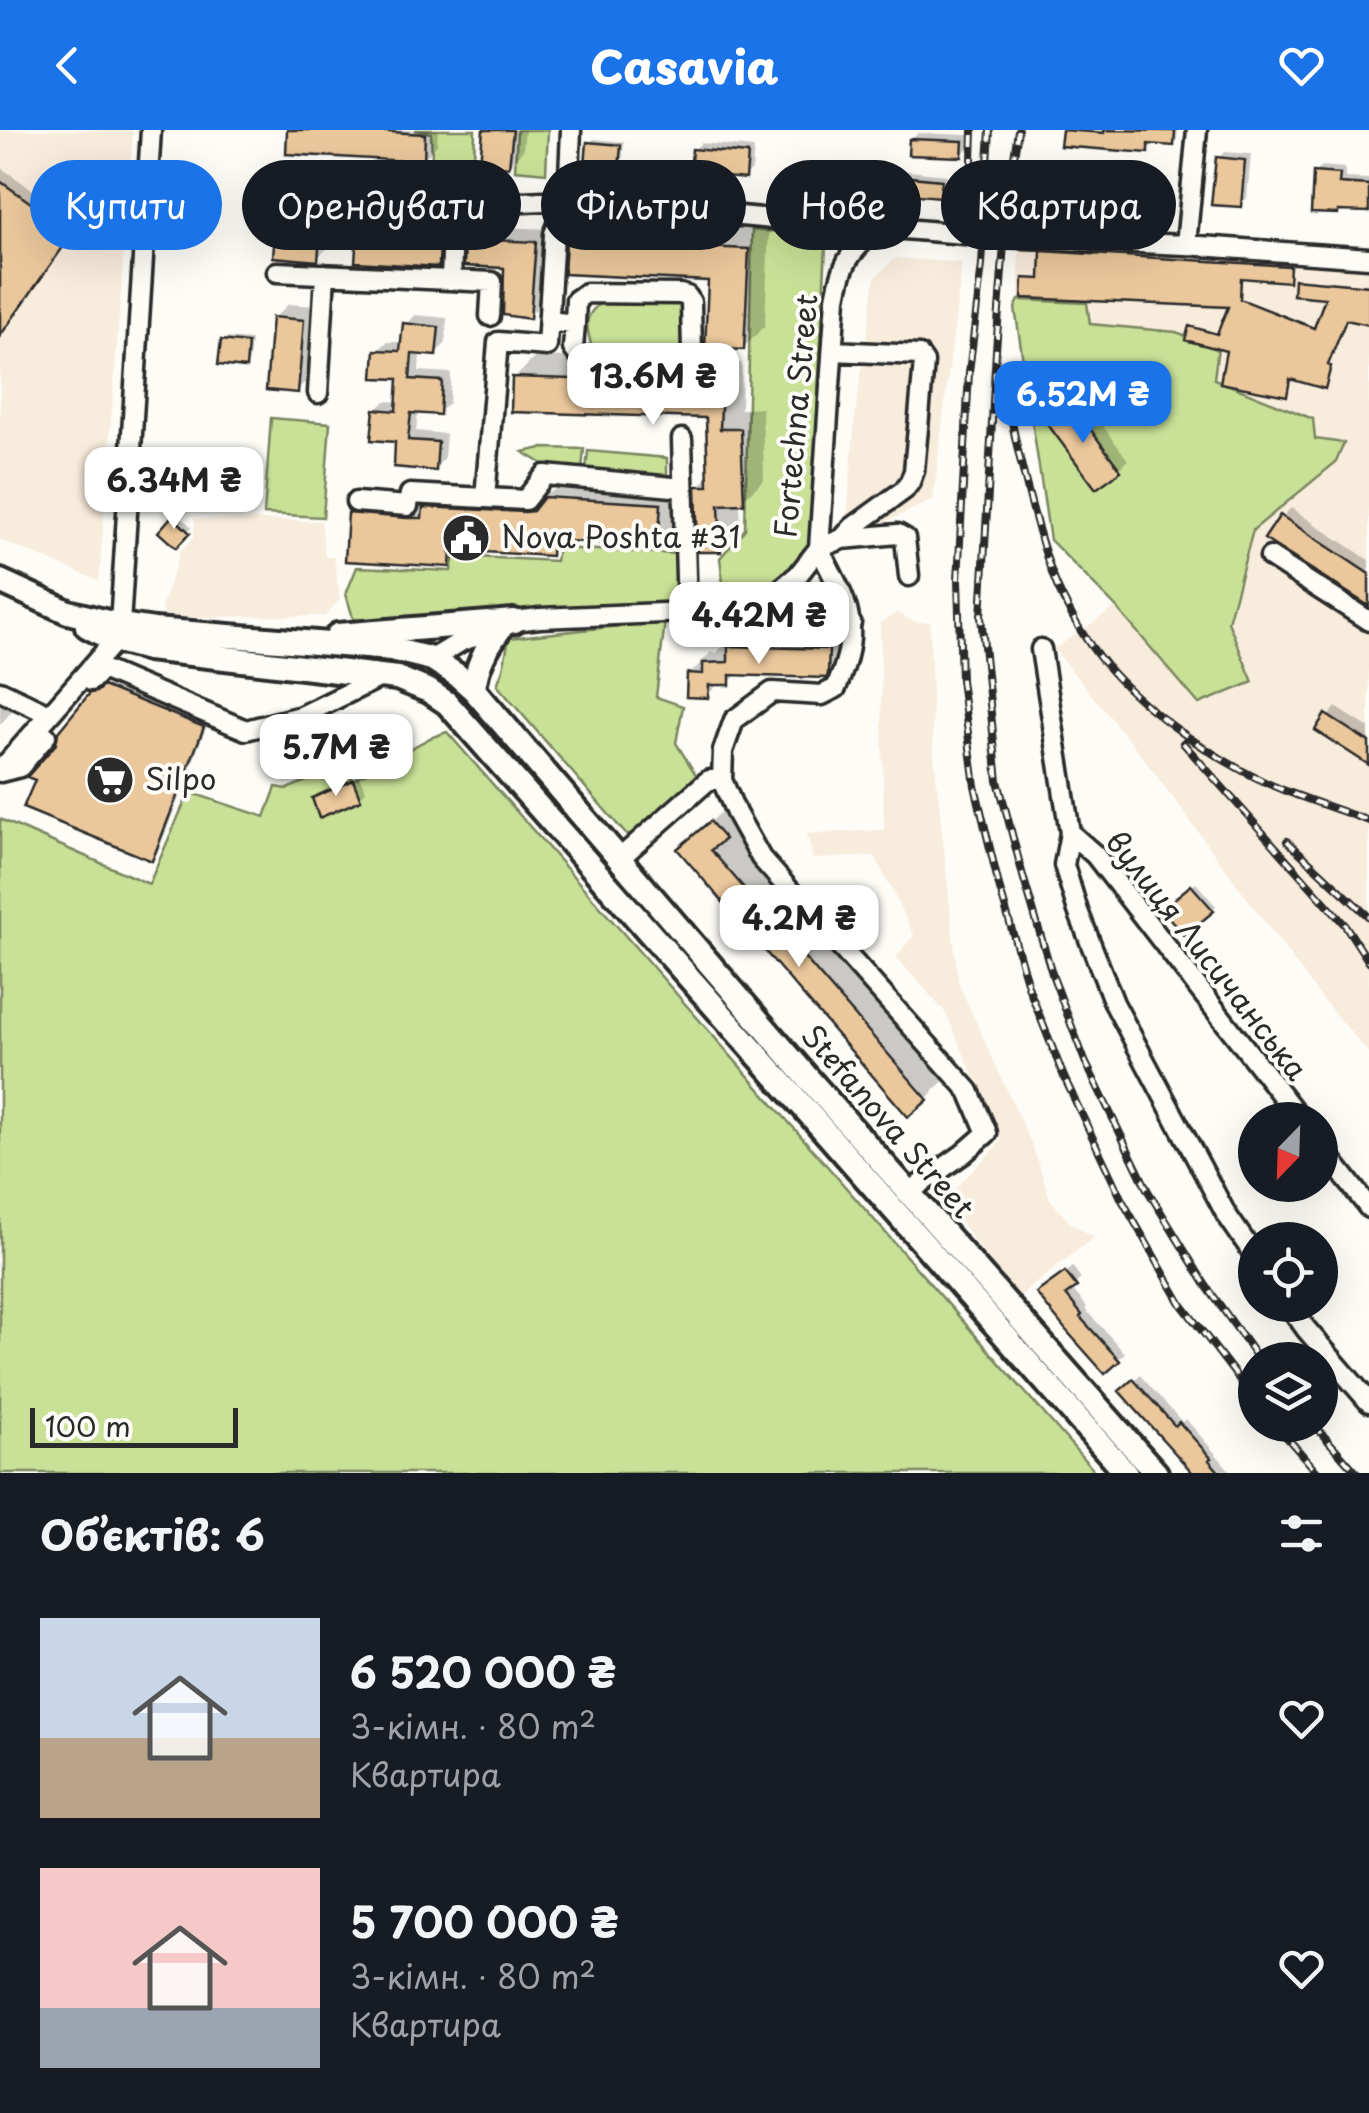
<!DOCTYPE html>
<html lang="uk">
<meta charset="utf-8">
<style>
body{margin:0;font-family:"Playpen Sans",sans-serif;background:#20242c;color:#f1f3f6;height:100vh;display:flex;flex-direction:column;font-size:38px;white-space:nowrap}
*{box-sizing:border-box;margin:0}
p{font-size:32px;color:#9ea1a6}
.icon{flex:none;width:55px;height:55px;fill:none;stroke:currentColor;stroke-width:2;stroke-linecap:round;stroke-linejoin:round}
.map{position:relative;height:1343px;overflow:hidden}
.side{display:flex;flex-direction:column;background:#171b24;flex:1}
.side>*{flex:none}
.banner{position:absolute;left:30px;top:30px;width:1310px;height:90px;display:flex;gap:20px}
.needle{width:65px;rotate:203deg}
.fabs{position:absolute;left:1238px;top:972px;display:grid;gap:20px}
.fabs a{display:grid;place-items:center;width:100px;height:100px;border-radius:50%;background:#171b24;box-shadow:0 10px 40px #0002;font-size:50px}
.scale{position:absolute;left:30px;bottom:25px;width:208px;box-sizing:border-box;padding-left:10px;border:5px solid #2b2b2b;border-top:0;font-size:28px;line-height:35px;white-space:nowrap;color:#2b2b2b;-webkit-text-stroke:8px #fdfcf7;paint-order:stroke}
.price{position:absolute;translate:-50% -85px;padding:0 22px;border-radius:20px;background:#fff;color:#222;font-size:32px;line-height:65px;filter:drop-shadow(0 2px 5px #0008)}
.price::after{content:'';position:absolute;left:50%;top:60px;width:30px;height:22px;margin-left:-15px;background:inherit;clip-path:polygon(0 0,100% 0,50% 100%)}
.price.selected{background:#1a73e8;color:#fff}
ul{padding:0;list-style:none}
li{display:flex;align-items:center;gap:30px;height:250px;padding:0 40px}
li span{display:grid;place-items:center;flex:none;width:280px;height:200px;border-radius:0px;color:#555}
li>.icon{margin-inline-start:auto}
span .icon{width:120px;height:120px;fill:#fffc;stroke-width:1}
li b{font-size:42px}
h2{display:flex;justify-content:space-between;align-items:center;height:120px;padding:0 40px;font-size:42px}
.pill{padding:0 35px;border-radius:45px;background:#171b24;box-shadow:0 10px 40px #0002;font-size:35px;line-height:90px}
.pill.selected{background:#1a73e8;color:#fff}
header{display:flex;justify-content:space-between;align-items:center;height:130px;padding:0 40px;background:#1a73e8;color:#fff;font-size:45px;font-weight:800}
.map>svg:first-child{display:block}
</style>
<header><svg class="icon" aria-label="back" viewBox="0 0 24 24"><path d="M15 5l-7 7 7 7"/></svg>Casavia<svg class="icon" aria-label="heart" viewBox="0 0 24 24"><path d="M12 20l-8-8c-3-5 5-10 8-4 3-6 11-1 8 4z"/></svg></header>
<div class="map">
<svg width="1369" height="1343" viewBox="0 0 1369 1343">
<rect width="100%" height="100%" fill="#fdfcf7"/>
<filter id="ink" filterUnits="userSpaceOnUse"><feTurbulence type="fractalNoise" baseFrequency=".01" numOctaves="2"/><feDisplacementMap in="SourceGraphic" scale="20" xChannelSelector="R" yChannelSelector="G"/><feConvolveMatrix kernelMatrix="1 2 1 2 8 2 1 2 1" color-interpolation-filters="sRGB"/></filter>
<g filter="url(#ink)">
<path fill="#f8ecdc" d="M0,0h133l-34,451 -99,-41z
M1019,116l350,22v785l-47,-54 -183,-247 -85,-103 62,-42 83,97 53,-22 -24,-60 25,-92 83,-68 -21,-23 -2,-20 -99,-40 4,-31 -42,-16 -86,-8 -3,-21 -68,-3z
M895,128l67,5 -29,237 -78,36 -8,-15 8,-104 20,-139z
M195,389l126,2 4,36h9l6,42 -15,17 -158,1 -6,-8 19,-58 14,-14z
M897,483l18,9h15l3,124 25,236 76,168 16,49 20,24 24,14 -77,61 -73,-98 58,-59 -56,-128 -50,-56 18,-22 -39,-79 -62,3 -6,-25 77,-4 -4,-207z"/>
<path fill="#c9e197" stroke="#7a8661" stroke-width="2.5" d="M475,0l-2,60 -40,-3 -2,-54 -16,-3z
M517,0h31l-2,43 -31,-3z
M752,100l69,5 5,10 -16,304 -30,34 -38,13 -19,-12 -3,-26 25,-29z
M1019,170l68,3 3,21 86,8 42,15 -4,32 99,40 2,20 29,4 -8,19 -83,68 -25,92 25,60 -54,22 -83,-97 -66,-67 -35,-232z
M602,171l74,1 10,10v43l-72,1 -22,-8c-6,-23 -10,-30 10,-47z
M271,288l59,5 -7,94 -59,-3z
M542,318l42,1 -3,30 -38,-15 -20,-12z
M588,321l79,7v20l-81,-7z
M558,418l120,6 2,47 -319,21 -8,-4 -7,-24 11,-27 94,4 3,-15 102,5z
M665,491l-9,76 27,9 -7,37 24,38 -70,58 -133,-154 6,-16 6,-31z
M447,602l649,741h-1096v-654l149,65 40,-92 76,25 11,-30 11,2 55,-23 11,14 77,-42z"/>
<path fill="#0003" d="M290,0h148l-1,15 -14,14z
M486,0h39l-2,20 -14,15z
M1064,0h114l-1,9 -4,4 -22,-1v5l-4,4z
M918,3l51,2 -1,13 -7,7 -50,-15z
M594,9l30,3 -2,21 -4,4 -28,-24z
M701,13l53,5 -2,22 -7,7 -51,-27z
M1225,22l26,2 -4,44 -7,7 -22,-47z
M822,32l125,13 -1,13 -7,7 -124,-26z
M1322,36l23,2v10l24,1v31l-54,-37z
M0,37l80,56 -80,113z
M1062,38l1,4 17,-4 2,9 -20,13 -19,-15 4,-4z
M292,90l41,3 -1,21 -15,14 -40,-24z
M590,91l179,7 -4,98 -21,21 -33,-69 -143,-36z
M369,96l79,5 -1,24 -9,9 -79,-29z
M482,96l67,3 -6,73 -14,14 -22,-51 -39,-25z
M1045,121l245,15 -49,10v22l75,30 13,-32 -31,-18 71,8v36l-23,-5 -19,47 4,1 -5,20 -97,-36 -38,-21 29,6 11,-29 -206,-26h17z
M289,174l28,2 -5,70 -15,14 -23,-72z
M415,185l32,3 -2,26 -10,10 -15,-2 -1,19 32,2 -2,30 -10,9 -21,-1 -2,20 30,3 -2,25 -9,9 -37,-28 -22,-30 9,-9 14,1 2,-25 -24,-26 10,-9h17l2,-18z
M227,208l24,2 -2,21 -4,4 -22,-23z
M536,226l206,7 -1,46 21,-1 2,72 -24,22 1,26 -21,21 -22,-62 12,-12 -2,-59 -193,-38z
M1081,266l47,64 -9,9 -61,-56z
M568,346l113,8 -2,38 -22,22 -91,-6 -16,16 -85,-6 -16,17 -98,-51 21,-21 58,5h6l11,-11 101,5 5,-1z
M1291,378l78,52v43l-87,-86z
M177,384l15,13 -16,18 -15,-13z
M753,495l96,3 -2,25 -21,22 -88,-2 -9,9h-9l-13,14 -17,-22 21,-22 5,1 11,-11h9z
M112,551l97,39 -51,132 -6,6 -94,-113 34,-50 7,-7 6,-1z
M4,572l11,5 -15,18v-19z
M1336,577l33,21v34l-51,-33z
M359,646l7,15 -7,7 -44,1 7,-7z
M732,672l12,13 -12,13 215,249 -21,22 -245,-250z
M1196,753l20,23 -31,26 -19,-23z
M1073,1137l8,12 -10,9 16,19 -2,2 40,44 -19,18 -60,-84z
M1140,1245l42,47 4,-3 46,54h-35l-74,-82z"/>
<path fill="#ebc89c" stroke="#2b2b2b" stroke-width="2.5" d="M287,0h65l73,4 -1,28 -138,-8z
M483,0h30l-4,37 -29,-3z
M1062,0l42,3v-3l71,1 -1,15 -26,-2v9l-88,-7z
M909,9l54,2 -1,16 -54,-2z
M587,12l34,3 -2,24 -34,-3z
M692,19l56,5 -2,25 -56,-5z
M1216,27l29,3 -4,47 -30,-2z
M813,38l129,12 -2,17 -129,-12z
M1059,40l1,4 16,-3 3,13 -17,3 1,5 -18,4 -5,-22z
M1313,42l27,2 -1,9 30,2v27l-31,-1v3l-27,-1z
M0,51l73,52 -73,103z
M275,103l45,3 -2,25 -45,-4z
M357,104l83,6 -1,27 -84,-5z
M465,109l71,3 -6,77 -27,-4 1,-47 -40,-2z
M566,111l183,8 -5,101 -39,-2 3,-67 -144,-7z
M1041,121l249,15 -1,16 -48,-4 -1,21 74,29 11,-30 -32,-3 1,-16 75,7v39l-23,-5 -18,45 3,1 -6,23 -35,-10 -3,17 -67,-13 6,-32 -41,-11 4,-14 28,8 11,-27 -206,-9 1,-20 17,1z
M272,187l32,3 -6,73 -32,-3z
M403,193l36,4 -3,29 -24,-2 -2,25 32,2 -2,34 -29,-2 -3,27 30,2 -2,29 -42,-4 1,-25 -24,-2 3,-31 22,2 2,-32 -25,-1 2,-28 25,1z
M221,210l27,3 -2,25 -28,-3z
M512,247l210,7 -2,45h21l3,75 -25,1 2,47h-23l-2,-66h12l-2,-68 -195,-6z
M1071,273l50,68 -25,18 -50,-67z
M544,367l117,7 -3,43 -106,-7 -1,16 -100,-6 -1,17 -105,-6 3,-48 59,5h15l1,-11 102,5 8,-1z
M1280,385l89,59v32l-105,-67z
M172,386l18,17 -14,15 -18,-16z
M728,516l101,3 -1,24 -1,5 -97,-3v10h-21l-1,13 -22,-1 1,-24 16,1v-11l25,-1z
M103,556l101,41 -52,134 -129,-53 12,-28 -8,-3 29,-33 2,-12 32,-39 6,-1z
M1325,584l44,28v23l-54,-35z
M353,650l8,20 -42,18 -7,-20z
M710,691l15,18 -14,11 217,250 -20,17 -231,-268z
M1191,755l23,26 -30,25 -22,-27z
M1065,1142l12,15 -11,8 16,20 -2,2 40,44 -15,13 -40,-45 -29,-36z
M1133,1249l42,47 4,-4 32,36 -2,2 11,13h-27l-74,-82z"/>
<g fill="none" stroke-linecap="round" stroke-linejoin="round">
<g stroke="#2b2b2b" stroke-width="25">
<path id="minor" d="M342,72l112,3 114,-5 270,25 35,7 19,-4 108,9 186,8 183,13
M1186,115l11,-115
M277,142l215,10 -2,34
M451,149l3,-74
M549,191l26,3 1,-24 10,-7 94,1 7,2 4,6 1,53 -3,6 -6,2 -95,-6 -10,-2 -5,-7 2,-24
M833,221l86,4 5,7 -10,109 -4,11 -6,8 -51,37 -11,12 -23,9c28,56 45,77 17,140l-14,7 -50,-3 -38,28 -11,31 -1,29 14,33 25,45 208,233 18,42 -24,21 -54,38
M318,263l7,-119
M682,309l5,173
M485,368l40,2 20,-25 138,13
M356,372l52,4 2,-12 75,4 13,-156 49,4 7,-112 14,-34 3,-70
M842,409l56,-5 7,4 4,38
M1270,427l99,64
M762,468l89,25
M1041,519l29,184 25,22 206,265
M432,529l30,-18 38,-12 14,-8 26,-3 147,-6 54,-8 21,-6 19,-9 17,-14 21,-27 17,-250c6,-33 12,-44 37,-66
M91,551l11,-12 144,61 55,-14
M0,561l49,23
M289,632l12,-46 82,-40
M0,641l109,-124 11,-22 31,-495
M0,642l20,-5 26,-31
M1070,703l-6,32 14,46 36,92 112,211 29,42
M619,729l86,-76 4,-3h13
M1320,1015l49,63
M1289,1175l17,24 63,73"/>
</g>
<g stroke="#2b2b2b" stroke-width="30">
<path id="major" d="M0,451l68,31 52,13 34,5 237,19 41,10 25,16 17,15 332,386 350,397
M87,496l26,14 35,9 249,29 32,13 18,12 679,770
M338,505l176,-14
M474,560c2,-24 12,-42 26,-61"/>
</g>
<use href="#minor" stroke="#fdfcf7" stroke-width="18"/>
<use href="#major" stroke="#fdfcf7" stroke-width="22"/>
<g stroke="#2b2b2b" stroke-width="8">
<path id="rail" d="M990,0l-8,135 -13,107 -11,208 3,100 14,106 24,100 30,103 35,88 58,123 60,105 73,95
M1018,0l-11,75 -11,145 -15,267 17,164 25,95 30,101 32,84 63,130 57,93 54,76
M971,60l2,-60
M1005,235c2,45 14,91 25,134 8,29 15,59 27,87 12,26 29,56 48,78 41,49 119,102 178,126 28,11 57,20 86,31
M1183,613l162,182 24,37
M1287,711l82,76
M1276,1295l42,48
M1314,1295l43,48"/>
</g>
<use href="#rail" stroke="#fdfcf7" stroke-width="4" stroke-dasharray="11" stroke-linecap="butt"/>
</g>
</g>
<defs>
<g id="civic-disc" transform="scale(2.5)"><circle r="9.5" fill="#2b2b2b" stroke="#fdfcf7"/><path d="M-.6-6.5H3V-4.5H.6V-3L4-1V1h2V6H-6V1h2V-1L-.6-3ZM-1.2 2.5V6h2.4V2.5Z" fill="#fff"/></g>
<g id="supermarket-disc" transform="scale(2.5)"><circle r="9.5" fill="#2b2b2b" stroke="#fdfcf7"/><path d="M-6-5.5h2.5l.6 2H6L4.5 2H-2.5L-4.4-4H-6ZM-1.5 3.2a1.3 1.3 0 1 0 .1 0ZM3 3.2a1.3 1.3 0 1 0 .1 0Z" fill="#fff"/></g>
</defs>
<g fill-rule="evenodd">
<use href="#civic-disc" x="466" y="408"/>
<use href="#supermarket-disc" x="110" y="650"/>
</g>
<g text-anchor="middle" stroke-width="8" stroke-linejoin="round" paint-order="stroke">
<g font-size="30" fill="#2b2b2b" stroke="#fdfcf7">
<text transform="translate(797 286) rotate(-85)" y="10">Fortechna Street</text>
<text transform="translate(1206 826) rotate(52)" y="10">вулиця Лисичанська</text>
<text transform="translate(887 992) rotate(49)" y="10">Stefanova Street</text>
</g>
<g font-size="30" fill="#2b2b2b" stroke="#fdfcf7" text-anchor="start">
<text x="501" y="418">Nova Poshta #31</text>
<text x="145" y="660">Silpo</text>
</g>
</g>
</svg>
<div class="fabs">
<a><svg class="needle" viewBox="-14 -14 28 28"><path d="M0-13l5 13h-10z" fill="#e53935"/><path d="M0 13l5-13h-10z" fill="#9ea1a6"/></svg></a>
<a><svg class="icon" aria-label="locate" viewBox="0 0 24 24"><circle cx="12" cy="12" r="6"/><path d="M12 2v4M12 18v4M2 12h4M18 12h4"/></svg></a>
<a><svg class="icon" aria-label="layers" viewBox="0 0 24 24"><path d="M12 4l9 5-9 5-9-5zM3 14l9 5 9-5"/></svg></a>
</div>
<div class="scale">100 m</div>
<b class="price" style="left:653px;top:298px">13.6M ₴</b>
<b class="price selected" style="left:1083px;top:316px">6.52M ₴</b>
<b class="price" style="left:174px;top:402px">6.34M ₴</b>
<b class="price" style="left:759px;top:537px">4.42M ₴</b>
<b class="price" style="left:336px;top:669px">5.7M ₴</b>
<b class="price" style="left:799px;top:840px">4.2M ₴</b>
<div class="banner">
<a class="pill selected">Купити</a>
<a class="pill">Орендувати</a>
<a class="pill">Фільтри</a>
<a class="pill">Нове</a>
<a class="pill">Квартира</a>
</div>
</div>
<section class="side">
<h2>Об’єктів: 6<svg class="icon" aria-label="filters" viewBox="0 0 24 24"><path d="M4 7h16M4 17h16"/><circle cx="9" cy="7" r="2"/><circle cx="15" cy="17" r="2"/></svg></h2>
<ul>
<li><span style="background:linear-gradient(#c9d6e8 60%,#b9a48a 0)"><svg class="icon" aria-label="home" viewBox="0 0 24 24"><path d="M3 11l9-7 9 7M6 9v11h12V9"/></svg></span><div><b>6 520 000 ₴</b><p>3-кімн. · 80 m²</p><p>Квартира</p></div><svg class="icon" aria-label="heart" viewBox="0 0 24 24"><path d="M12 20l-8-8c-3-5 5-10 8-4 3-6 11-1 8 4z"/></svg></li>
<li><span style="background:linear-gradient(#f6c9c9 70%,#9aa5b1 0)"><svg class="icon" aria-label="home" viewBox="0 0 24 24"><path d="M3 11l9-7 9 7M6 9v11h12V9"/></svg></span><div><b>5 700 000 ₴</b><p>3-кімн. · 80 m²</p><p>Квартира</p></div><svg class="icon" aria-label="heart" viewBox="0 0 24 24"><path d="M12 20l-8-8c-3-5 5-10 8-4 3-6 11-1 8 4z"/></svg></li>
</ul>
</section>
